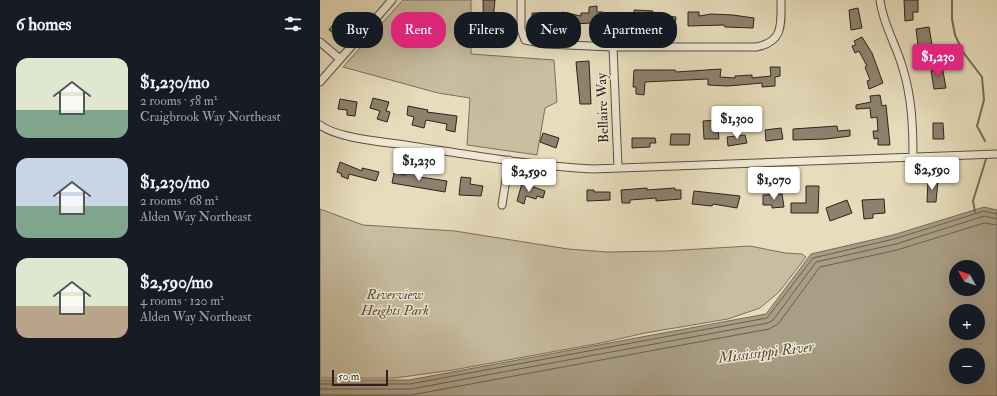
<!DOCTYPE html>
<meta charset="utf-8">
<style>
body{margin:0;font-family:"IM FELL Double Pica",serif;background:#20242c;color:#f1f3f6;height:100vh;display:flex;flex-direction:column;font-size:15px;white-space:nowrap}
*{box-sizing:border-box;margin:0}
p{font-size:13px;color:#9ea1a6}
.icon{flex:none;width:22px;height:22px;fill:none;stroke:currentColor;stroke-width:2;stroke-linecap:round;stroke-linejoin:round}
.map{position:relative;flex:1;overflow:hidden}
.panel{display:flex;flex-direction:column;background:#171b24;width:320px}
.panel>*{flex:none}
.banner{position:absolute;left:12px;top:12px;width:380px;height:36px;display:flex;gap:8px}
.needle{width:26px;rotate:310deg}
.controls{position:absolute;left:629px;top:260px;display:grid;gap:8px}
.controls a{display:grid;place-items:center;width:36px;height:36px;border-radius:50%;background:#171b24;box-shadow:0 4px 16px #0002;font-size:20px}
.scale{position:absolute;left:12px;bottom:10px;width:56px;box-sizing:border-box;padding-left:4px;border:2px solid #2e201b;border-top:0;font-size:11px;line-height:14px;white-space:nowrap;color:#2e201b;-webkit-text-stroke:3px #efe9d3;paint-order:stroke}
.price{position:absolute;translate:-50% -34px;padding:0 9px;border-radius:4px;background:#fff;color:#222;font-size:13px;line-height:26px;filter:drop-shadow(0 1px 2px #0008)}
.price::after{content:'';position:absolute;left:50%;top:24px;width:12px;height:9px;margin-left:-6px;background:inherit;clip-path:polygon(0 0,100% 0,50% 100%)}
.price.on{background:#db2777;color:#fff}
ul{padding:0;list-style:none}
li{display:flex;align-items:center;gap:12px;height:100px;padding:0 16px}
li span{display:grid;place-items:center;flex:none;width:112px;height:80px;border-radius:12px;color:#555}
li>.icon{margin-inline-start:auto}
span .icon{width:48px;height:48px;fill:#fffc;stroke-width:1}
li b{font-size:17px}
h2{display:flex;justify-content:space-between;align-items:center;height:48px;padding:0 16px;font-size:17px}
.pill{padding:0 14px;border-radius:16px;background:#171b24;box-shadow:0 4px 16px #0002;font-size:14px;line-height:36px}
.pill.on{background:#db2777;color:#fff}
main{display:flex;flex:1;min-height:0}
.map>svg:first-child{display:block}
</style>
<main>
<section class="panel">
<h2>6 homes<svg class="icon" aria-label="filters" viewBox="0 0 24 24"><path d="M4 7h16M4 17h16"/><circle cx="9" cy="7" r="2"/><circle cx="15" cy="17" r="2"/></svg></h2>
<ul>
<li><span style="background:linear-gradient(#dfe7d0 65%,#7fa58c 0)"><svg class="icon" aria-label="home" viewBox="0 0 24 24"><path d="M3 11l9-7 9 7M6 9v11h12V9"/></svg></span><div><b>$1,230/mo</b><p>2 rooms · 58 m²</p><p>Craigbrook Way Northeast</p></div></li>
<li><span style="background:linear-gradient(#c9d6e8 60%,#7fa58c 0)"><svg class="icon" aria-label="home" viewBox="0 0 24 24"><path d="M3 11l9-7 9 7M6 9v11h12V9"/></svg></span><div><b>$1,230/mo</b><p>2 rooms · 68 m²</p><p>Alden Way Northeast</p></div></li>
<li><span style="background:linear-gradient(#dfe7d0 60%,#b9a48a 0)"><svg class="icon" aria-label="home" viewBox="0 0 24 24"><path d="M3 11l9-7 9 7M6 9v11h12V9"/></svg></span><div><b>$2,590/mo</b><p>4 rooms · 120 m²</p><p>Alden Way Northeast</p></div></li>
</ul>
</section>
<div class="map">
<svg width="677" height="396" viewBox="0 0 677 396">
<rect width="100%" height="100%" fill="#e7ddbc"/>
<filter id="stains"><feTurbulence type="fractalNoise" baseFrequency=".005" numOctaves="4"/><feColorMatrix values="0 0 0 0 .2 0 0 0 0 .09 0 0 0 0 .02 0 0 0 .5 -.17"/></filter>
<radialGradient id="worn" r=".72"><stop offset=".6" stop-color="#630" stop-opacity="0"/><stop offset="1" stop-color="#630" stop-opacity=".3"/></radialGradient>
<path fill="#c8bda1" stroke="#7b6e5e" d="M83,0h68v54l83,6 3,42 -12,6 -8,47 -70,-10 3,-47 -32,-5 -95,-26z
M0,209l43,16 92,6 113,18 39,3 58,-1 85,-5 35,7 17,1 4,3 -27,35 -19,16 -32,11 -83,14 -44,10 -148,27 -58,8h-75z"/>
<path fill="#a89d85" stroke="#776b5b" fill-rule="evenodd" d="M664,207l13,3v186h-677v-16h89l357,-66 45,-60 82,-19zM636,267h22v22h-22zM636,311h22v22h-22zM636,355h22v22h-22z"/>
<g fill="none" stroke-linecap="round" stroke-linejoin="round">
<path stroke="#6b5e50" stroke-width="1" d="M0,384h90l357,-66 46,-60 81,-19 90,-28 13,3
M0,389h91l357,-66 5,-3 43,-58 80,-18 88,-28 13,3
M0,395h91l358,-66 9,-5 42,-57 77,-17 87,-27 13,2"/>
<path stroke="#776b5b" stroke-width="2" d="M632,0v19l3,16 8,17 19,25 2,23 -7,26 8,15
M655,212l-2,-11 13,-42"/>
</g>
<path fill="#8e826f" stroke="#2e201b" d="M163,0h12l-2,20 2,21 -11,1z
M584,0h14v12h-5v8l-8,1z
M277,6v6h6v2l31,1v-5l19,1v3l23,3 -1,10 -25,-4v3l-43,-4 -33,2 -14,-2 2,-10 19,4v-3h8v-6z
M538,8l4,20 -11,2 -2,-20z
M368,12h11v4l12,-2 22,1 21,3 -1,10 -28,-1 -1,-2 -36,1z
M212,13h17v10h-17z
M18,18l8,6 -9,12 -8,-6z
M609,27l4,24 -14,2 -3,-24z
M542,37l10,16 11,30 -14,6 -2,-8 3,-1 -5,-13 2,-1 -8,-15 -4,2 -3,-7 4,-1 -2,-4z
M269,61l2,43h-11l-4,-42z
M622,66l4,22 -12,1 -3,-18z
M450,67h10v9l-5,1v9l-13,1v-4l-34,3 -20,-1v-6l-63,3 -1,13 -8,-1v-7h-3l1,-17h41l1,2 45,-3 -1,8 15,1v-2l17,-1v3l19,-2z
M560,95l2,11 4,-1 4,40h-12v-7l-4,1 -1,-8h5l-1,-14 -6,1 -1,-10 -14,1v-4l15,-3 -1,-6z
M53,98l16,4 -3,9 4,1 -3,10 -10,-3 3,-8 -10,-3z
M20,99l17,3 -2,14 -8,-1v-5l-9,-1z
M88,106l20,4 -1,2 30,4 -2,16 -9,-2 1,-6 -21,-4 -2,8 -12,-3 2,-8 -7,-2z
M397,120l2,19h-15l-1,-18z
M613,123h10l1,16h-11z
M517,126l1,5 12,-1v6l-24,3 -33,1v-11z
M461,128l2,11 -17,2 -1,-11z
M223,133l16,5 -3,10 -16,-6z
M351,134h19l-1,11h-19z
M425,135l2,8 -19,3 -1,-9z
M312,138h23l1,5h-6v4l-18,1z
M20,162l22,9v-3l17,4 -3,9 -27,-7 -1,5 -7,-3 1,-2 -5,-2z
M87,170l13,3v4l27,4 -2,11 -53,-9 2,-10 12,2z
M141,177l10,1 -1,6 13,2 -2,10 -22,-1z
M608,180h10l-2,22h-9z
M202,183l23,8 -2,7 -6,-2 -1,3 -10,-3 -2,8 -7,-3z
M486,186h13l-1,27h-27v-10h15z
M327,188v2l28,-2v2h6v9l-25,2v-3l-26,2v3h-8l-1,-13z
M267,190h7v2h16v8l-23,1z
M374,191l46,5 -3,12 -24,-4 -1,2 -20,-2z
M462,194l2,13 -12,1v-3h-9v-10z
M564,199l1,14 -12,1v4l-9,1 -2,-19z
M527,200l5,13 -22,8 -4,-13z"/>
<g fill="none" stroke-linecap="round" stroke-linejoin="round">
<g stroke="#5c4f43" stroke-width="9">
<path id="minor" d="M201,0v29l4,11 20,4 68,3h143c28,-5 25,-23 25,-47
M560,0c3,25 17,46 23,69 9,29 10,59 10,88
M0,42l20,17
M293,47l5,120
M0,82l72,-82
M0,125c18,14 68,17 91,21 61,9 121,20 182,23l404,-15
M182,205l7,-45"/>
</g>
<use href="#minor" stroke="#efe9d3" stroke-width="7"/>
</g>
<g text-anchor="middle" stroke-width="3" stroke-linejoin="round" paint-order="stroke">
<g font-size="14" fill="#2e201b" stroke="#efe9d3">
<text transform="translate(282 108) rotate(-92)" y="5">Bellaire Way</text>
</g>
<g font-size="14" font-style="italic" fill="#5c4f43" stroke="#efe9d3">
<text x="75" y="299">Riverview<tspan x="75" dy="16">Heights Park</tspan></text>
</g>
<g font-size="15" font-style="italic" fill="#594c40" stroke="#efe9d3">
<text transform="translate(446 352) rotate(-7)" y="5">Mississippi River</text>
</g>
</g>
<rect width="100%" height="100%" filter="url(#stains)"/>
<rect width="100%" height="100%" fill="url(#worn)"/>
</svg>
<div class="controls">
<a><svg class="needle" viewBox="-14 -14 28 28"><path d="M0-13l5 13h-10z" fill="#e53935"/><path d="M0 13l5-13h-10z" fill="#9ea1a6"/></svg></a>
<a>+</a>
<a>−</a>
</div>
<div class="scale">50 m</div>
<b class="price on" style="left:618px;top:78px">$1,230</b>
<b class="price" style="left:417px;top:140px">$1,300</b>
<b class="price" style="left:99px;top:182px">$1,230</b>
<b class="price" style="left:612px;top:191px">$2,590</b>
<b class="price" style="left:209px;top:193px">$2,590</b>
<b class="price" style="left:454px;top:201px">$1,070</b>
<div class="banner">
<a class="pill">Buy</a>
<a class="pill on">Rent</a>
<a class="pill">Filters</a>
<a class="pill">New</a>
<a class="pill">Apartment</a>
</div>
</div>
</main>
